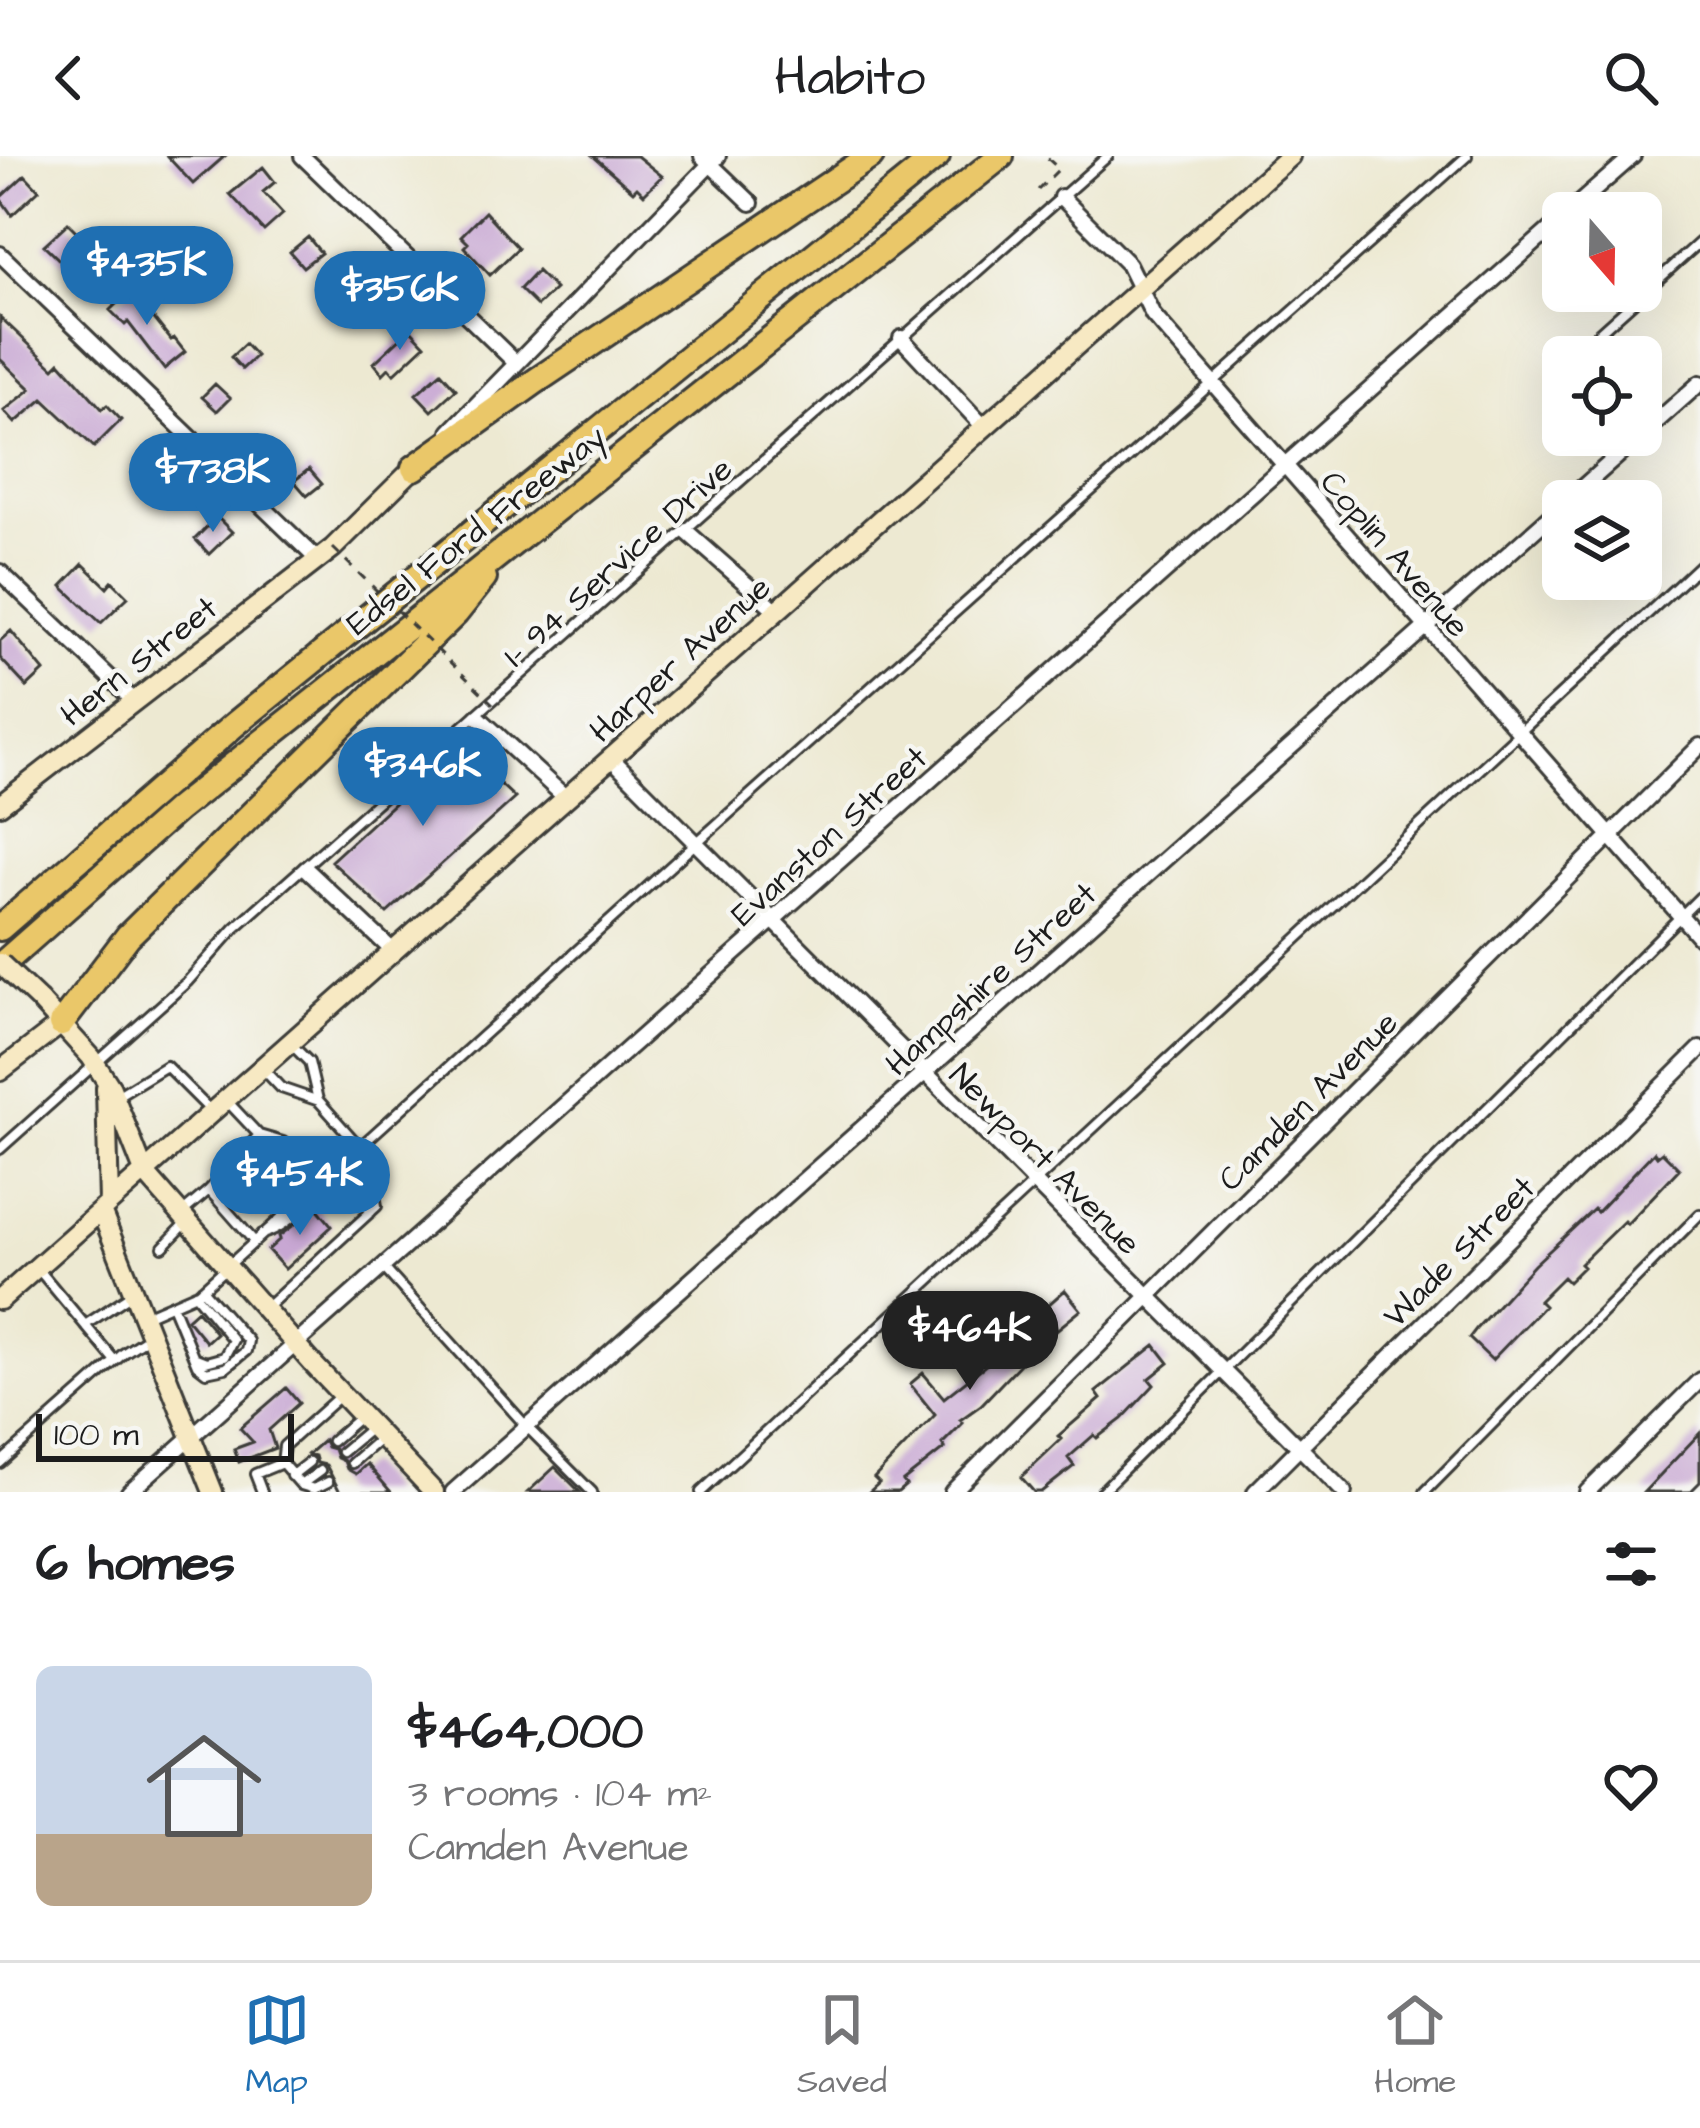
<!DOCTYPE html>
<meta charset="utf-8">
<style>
body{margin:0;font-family:"Architects Daughter",sans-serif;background:#f6f6f6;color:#202124;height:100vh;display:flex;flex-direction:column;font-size:45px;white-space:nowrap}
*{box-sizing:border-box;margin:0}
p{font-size:39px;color:#757577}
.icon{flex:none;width:66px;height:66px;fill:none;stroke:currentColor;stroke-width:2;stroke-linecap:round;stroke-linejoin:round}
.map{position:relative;height:1336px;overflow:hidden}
.drawer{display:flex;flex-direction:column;background:#fff;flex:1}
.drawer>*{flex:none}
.needle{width:78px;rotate:160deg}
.controls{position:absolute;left:1542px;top:36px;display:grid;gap:24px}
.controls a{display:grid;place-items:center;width:120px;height:120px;border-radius:18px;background:#fff;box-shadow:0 12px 48px #0002;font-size:60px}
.scale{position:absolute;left:36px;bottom:30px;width:258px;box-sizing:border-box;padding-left:12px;border:6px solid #1c1c1c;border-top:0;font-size:33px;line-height:42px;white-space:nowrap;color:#1c1c1c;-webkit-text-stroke:9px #f6f6f2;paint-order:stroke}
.price{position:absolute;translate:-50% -102px;padding:0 27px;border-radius:42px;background:#1f6fb2;color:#fff;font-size:39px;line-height:78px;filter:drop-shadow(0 3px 6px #0008)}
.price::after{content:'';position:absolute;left:50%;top:72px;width:36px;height:27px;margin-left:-18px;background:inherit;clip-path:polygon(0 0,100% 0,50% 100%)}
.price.selected{background:#222;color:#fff}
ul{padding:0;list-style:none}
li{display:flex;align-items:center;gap:36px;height:300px;padding:0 36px}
li span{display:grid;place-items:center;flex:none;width:336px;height:240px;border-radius:18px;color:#555}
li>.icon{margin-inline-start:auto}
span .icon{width:144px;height:144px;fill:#fffc;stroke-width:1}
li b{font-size:51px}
h2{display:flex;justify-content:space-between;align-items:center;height:144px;padding:0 36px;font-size:51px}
header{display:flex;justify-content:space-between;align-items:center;height:156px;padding:0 36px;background:#fff;font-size:54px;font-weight:600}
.tab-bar{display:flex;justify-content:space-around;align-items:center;height:168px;border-top:3px solid #e0e0e0;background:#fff;font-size:33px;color:#757577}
.tab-bar a{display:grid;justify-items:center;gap:6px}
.tab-bar .selected{color:#1f6fb2}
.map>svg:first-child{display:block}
</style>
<header><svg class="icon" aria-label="back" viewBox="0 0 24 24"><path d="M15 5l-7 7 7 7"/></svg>Habito<svg class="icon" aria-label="search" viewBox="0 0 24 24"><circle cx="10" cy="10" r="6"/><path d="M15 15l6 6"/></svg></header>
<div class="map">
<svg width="1700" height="1336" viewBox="0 0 1700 1336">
<rect width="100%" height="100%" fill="#f6f6f2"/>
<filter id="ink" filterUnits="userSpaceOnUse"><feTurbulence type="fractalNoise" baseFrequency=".00833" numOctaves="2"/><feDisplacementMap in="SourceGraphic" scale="24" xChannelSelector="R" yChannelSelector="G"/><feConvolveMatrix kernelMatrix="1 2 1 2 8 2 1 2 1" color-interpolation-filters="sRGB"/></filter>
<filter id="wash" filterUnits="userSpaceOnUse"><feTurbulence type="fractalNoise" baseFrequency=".004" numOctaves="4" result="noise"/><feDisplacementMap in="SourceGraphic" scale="48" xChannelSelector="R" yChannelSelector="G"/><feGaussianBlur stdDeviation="2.7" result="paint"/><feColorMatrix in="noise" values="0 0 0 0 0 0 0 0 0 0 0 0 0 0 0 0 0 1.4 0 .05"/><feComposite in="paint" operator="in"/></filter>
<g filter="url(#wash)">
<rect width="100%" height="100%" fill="#ede9d2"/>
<g id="blocks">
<path fill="#c8a7d3" d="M167,0h58l-32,28z
M593,0h44l25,20 -18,18 -7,-7 -4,4z
M263,11l12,15 -12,10 20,22 -19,17 -34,-37z
M25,19l14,15 -27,25 -12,-17z
M485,56l33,36 -28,27 -26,-28 4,-4 -7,-7z
M68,67l14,14 -7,7 20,22 -15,14 -36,-35z
M308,81l13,16 -18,14 -13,-15z
M203,103l12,12 -11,11 -12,-11z
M537,115l18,18 -18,17 -17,-17z
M133,132l14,14 -3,4 27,34 3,-2 11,14 -21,17 -36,-47 -3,3 -15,-15z
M0,161l54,51 6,-6 42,47 5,-4 14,15 -27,27 -51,-48 -28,24 -11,-12 27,-22 -31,-30z
M410,173l15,16 -31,29 -5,-6 -6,6 -9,-11z
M245,188l11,12 -14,13 -11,-12z
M441,216l15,17 -24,22 -16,-17z
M215,228l15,14 -13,13 -15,-14z
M309,313l13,15 -15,12 -13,-15z
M217,361l15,15 -23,22 -14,-15z
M83,408l24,23 5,-6 16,16 -27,26 -39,-37z
M11,475l33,40 -17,16 -27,-29v-17z
M458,589l57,53 -128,115 -56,-52z
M1654,996l3,4 5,-4 17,17 -52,55 -3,-3 -44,43 3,3 -15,15 -5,-5 -24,24 5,5 -52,54 -23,-22 7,-9 58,-64 60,-56 3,3z
M270,1014l7,8 5,-4 10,10 -33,29 -16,-18z
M317,1052l15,18 -47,43 -17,-19 12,-11 -1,-3z
M1065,1134l16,20 -42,34 -58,61 -21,15 3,3 -21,21 3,4 -42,33 3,4 -8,7h-29l10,-9 -5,-5 61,-63 -25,-31 13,-11 21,25 47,-37 18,-20 -5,-6 14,-14 5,6z
M197,1154l19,23 -10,9 -19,-23z
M1155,1189l14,18 -20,16 5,6 -32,34 -25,19 -3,-3 -26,23 6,8 -33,26h-7l-13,-15 40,-38 -3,-3 43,-37 -5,-7z
M286,1232l13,15 -30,27 6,18 -36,14 -5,-13 19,-7 -13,-14z
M1700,1277v49l-10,10h-46z
M324,1284l3,7 7,2 3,9 7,3 3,8 9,5 11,-10 24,28h-51l-14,-27 -9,-2 -2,-7 -7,-2z
M555,1311l25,25h-52z"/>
</g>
</g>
<g filter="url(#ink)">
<use href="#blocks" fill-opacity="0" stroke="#3b3b37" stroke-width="3"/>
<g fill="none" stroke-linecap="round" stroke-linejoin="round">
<g stroke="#3b3b37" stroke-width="14">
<path id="lane" d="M1572,201l128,-115
M291,888l18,18 9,38 41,46
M263,913l18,19 35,12
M117,940l49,-30 46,46
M227,945l32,34 -50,55 44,50
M259,979l24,7 35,39
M0,993l187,-167 48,-54 873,-772
M183,1056l26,-22
M262,1078c32,-9 48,-39 78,-50l11,5 20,23
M163,1091l24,-25
M383,1111l144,160 65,65
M39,1114l76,91
M195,1138l38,46 -9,17 -18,5 -10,-4
M172,1149l25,60 9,7 19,-4 21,-17 2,-10 -46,-52
M267,1151l110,-101 -2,-11 -34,-35
M145,1160l53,-23 497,-449 772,-688
M85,1169l47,-31
M332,1285l30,-26
M342,1296l31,-26
M0,1307l124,-110 26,-17
M352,1307l30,-26
M291,1320l18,-14
M328,1326l-14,7 -13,-4 -19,-22 2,-17 57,-51
M302,1328l18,-13
M262,1336l-7,-18 27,-11
M701,1336l999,-927
M1101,1336l599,-595
M1425,1336l275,-278"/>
</g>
<g stroke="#3b3b37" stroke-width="20">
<path id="street" d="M302,0l214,207
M702,0l49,47
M1061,41l67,67 25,51 547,623
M1568,57l65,-57
M0,98l318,306
M901,182l83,89
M450,276l268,-276
M1567,345l133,-118
M687,376l90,79
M0,416l134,129
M478,561l88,81
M611,602l733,734
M306,713l87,82
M129,1336l1434,-1274
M453,1336l1110,-987
M952,1336l748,-746
M1255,1336l445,-443
M1587,1336l113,-112"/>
</g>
<g stroke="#3b3b37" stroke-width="24">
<path id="secondary" d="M0,649l333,-257 81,-80
M40,845l51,56 20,31 33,84 169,192 121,128
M0,915l61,-47
M106,932l3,115
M101,1055l112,281
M0,1144l1290,-1144"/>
</g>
<g stroke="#3b3b37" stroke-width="30">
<path id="highway" d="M414,312l122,-87 335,-225
M0,772l234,-203 703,-569
M0,810l178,-157 823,-653
M61,868l67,-88 328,-323 28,-35"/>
</g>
<path stroke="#3b3b37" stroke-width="3" stroke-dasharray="9 9" stroke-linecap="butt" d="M1038,34l21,-21 -14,-13"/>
<use href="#lane" stroke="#fff" stroke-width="8"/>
<use href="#street" stroke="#fff" stroke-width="14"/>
<use href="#secondary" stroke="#f7e9c3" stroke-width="18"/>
<use href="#highway" stroke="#eac769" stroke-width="24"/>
<g stroke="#3b3b37" stroke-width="24" stroke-linecap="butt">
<path id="secondary-bridge" d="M0,807l40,38"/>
</g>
<path stroke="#3b3b37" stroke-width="3" stroke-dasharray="9 9" stroke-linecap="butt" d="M333,392l160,156"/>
<use href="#secondary-bridge" stroke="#f7e9c3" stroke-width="18"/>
</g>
</g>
<g text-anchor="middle" stroke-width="9" stroke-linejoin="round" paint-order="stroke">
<g font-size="33" fill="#1c1c1c" stroke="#f6f6f2">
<text transform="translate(475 373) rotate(-38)" y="12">Edsel Ford Freeway</text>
<text transform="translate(1396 397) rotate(49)" y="12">Coplin Avenue</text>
<text transform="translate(617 405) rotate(-42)" y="12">I- 94 Service Drive</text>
<text transform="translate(679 502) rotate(-42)" y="12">Harper Avenue</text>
<text transform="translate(138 504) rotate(-38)" y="12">Hern Street</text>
<text transform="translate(828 679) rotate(-42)" y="12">Evanston Street</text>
<text transform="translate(990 822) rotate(-42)" y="12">Hampshire Street</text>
<text transform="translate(1307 944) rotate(-45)" y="12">Camden Avenue</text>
<text transform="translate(1046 1002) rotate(45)" y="12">Newport Avenue</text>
<text transform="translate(1458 1095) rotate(-45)" y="12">Wade Street</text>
</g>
</g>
</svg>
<div class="controls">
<a><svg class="needle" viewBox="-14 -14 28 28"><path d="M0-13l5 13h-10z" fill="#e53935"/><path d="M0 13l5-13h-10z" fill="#757577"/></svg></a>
<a><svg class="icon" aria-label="locate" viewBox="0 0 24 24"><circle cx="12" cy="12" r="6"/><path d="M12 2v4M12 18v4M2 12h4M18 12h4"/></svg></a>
<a><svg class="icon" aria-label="layers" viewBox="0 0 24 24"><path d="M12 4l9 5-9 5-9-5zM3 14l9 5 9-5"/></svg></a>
</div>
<div class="scale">100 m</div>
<b class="price" style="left:147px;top:172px">$435K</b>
<b class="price" style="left:400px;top:197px">$356K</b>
<b class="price" style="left:213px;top:379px">$738K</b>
<b class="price" style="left:423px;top:673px">$346K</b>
<b class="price" style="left:300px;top:1082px">$454K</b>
<b class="price selected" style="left:970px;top:1237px">$464K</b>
</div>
<section class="drawer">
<h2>6 homes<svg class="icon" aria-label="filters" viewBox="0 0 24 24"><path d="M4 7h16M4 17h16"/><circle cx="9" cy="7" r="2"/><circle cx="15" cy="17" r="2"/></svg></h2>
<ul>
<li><span style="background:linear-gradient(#c9d6e8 70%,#b9a48a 0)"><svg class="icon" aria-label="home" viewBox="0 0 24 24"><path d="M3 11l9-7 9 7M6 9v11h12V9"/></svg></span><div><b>$464,000</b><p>3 rooms · 104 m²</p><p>Camden Avenue</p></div><svg class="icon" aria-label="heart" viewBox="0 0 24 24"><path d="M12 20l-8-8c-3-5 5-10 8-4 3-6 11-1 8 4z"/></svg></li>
</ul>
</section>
<nav class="tab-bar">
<a class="selected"><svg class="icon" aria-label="map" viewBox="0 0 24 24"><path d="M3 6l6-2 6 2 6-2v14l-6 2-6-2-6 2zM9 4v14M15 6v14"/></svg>Map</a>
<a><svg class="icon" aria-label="saved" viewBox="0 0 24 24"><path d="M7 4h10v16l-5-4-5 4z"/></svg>Saved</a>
<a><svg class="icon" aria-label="home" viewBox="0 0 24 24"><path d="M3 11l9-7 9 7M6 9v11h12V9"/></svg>Home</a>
</nav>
